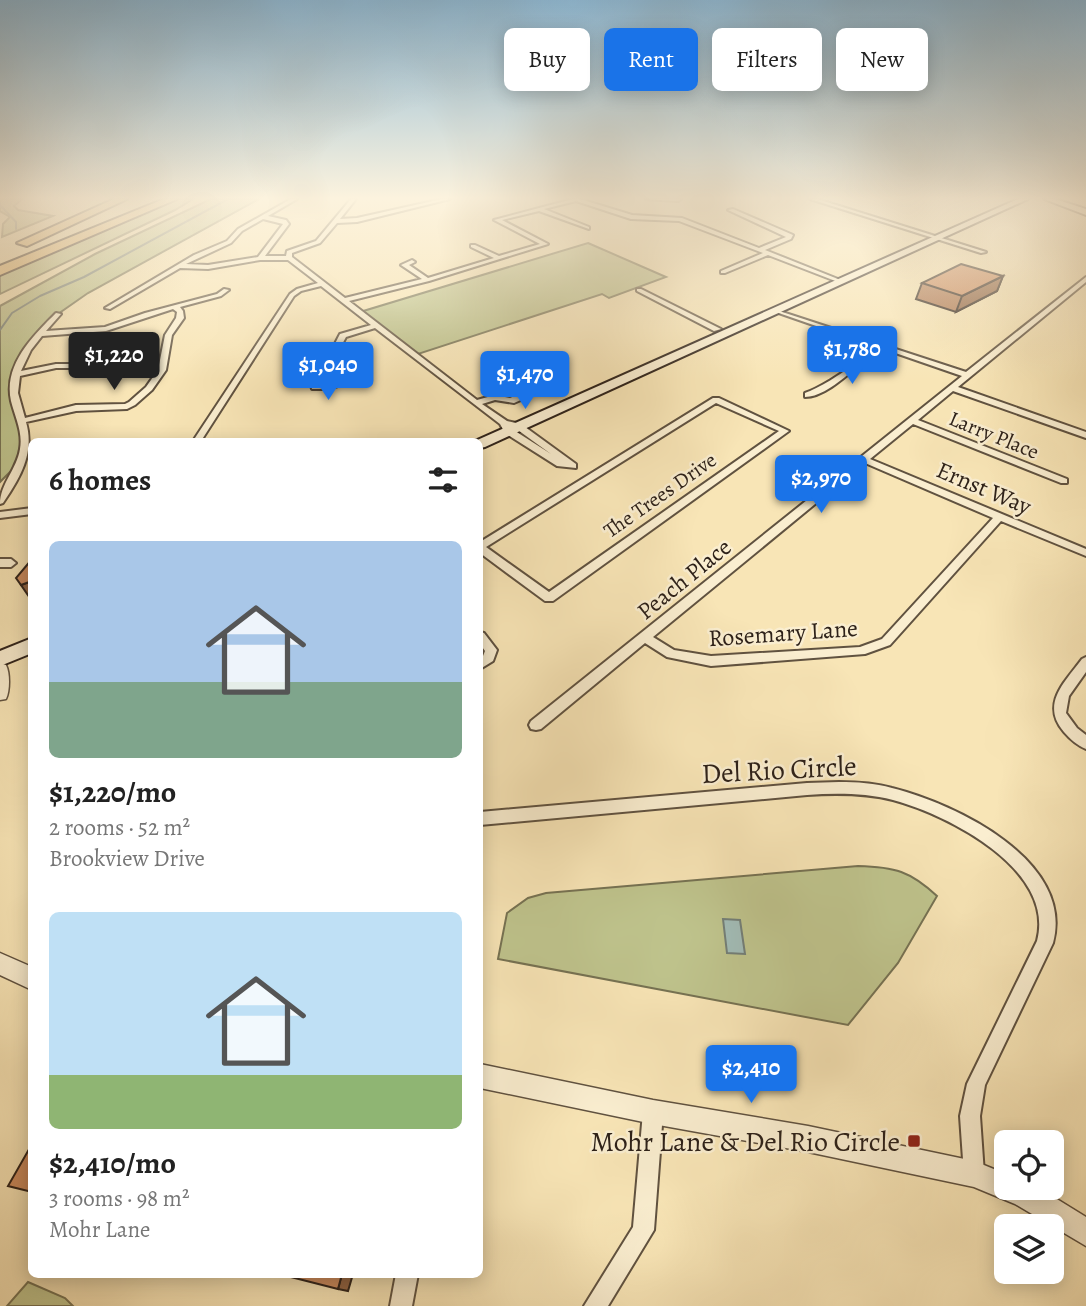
<!DOCTYPE html>
<meta charset="utf-8">
<style>
body{margin:0;font-family:Alegreya,serif;background:#f2f2f2;color:#222;height:100vh;display:flex;flex-direction:column;font-size:26px;white-space:nowrap}
*{box-sizing:border-box;margin:0}
p{font-size:23px;color:#767676}
.icon{flex:none;width:38px;height:38px;fill:none;stroke:currentColor;stroke-width:2;stroke-linecap:round;stroke-linejoin:round}
.map{position:relative;flex:1;overflow:hidden}
.sheet{position:absolute;left:28px;top:438px;width:455px;height:840px;display:flex;flex-direction:column;background:#fff;border-radius:10px;box-shadow:0 4px 18px #0003}
.sheet>*{flex:none}
.guide{position:absolute;left:504px;top:28px;width:476px;height:63px;display:flex;gap:14px}
.tools{position:absolute;left:994px;top:1130px;display:grid;gap:14px}
.tools a{display:grid;place-items:center;width:70px;height:70px;border-radius:10px;background:#fff;box-shadow:0 4px 18px #0003;font-size:35px}
.price{position:absolute;translate:-50% -60px;padding:0 16px;border-radius:7px;background:#1a73e8;color:#fff;font-size:23px;line-height:46px;filter:drop-shadow(0 2px 4px #0008)}
.price::after{content:'';position:absolute;left:50%;top:42px;width:21px;height:16px;margin-left:-10px;background:inherit;clip-path:polygon(0 0,100% 0,50% 100%)}
.price.current{background:#222;color:#fff}
ul{padding:0;list-style:none}
li{display:grid;align-content:center;gap:14px;height:371px;padding:0 21px}
li span{display:grid;place-items:center;height:217px;border-radius:10px;color:#555}
li>.icon{margin-inline-start:auto}
span .icon{width:126px;height:126px;fill:#fffc;stroke-width:1}
li b{font-size:30px}
h2{display:flex;justify-content:space-between;align-items:center;height:84px;padding:0 21px;font-size:30px}
.chip{padding:0 24px;border-radius:10px;background:#fff;box-shadow:0 4px 18px #0003;font-size:24px;line-height:63px}
.chip.current{background:#1a73e8;color:#fff}
.map>svg:first-child{display:block}
</style>
<div class="map">
<svg width="1086" height="1306" viewBox="0 0 1086 1306">
<rect width="100%" height="100%" fill="#f8e5b6"/>
<filter id="stains"><feTurbulence type="fractalNoise" baseFrequency=".00286" numOctaves="4"/><feColorMatrix values="0 0 0 0 .2 0 0 0 0 .09 0 0 0 0 .02 0 0 0 .5 -.17"/></filter>
<radialGradient id="worn" r=".72"><stop offset=".6" stop-color="#630" stop-opacity="0"/><stop offset="1" stop-color="#630" stop-opacity=".3"/></radialGradient>
<path fill="#bfc48d" stroke="#767253" stroke-width="2" d="M0,199h22l-8,7 4,4 35,6 -51,21 1,-13 7,-7 -10,-6z
M172,199h21l-18,11 -175,84v-23z
M211,199h48l-171,94 -30,21 -32,37 -12,41 11,54 -6,17 -19,19v-176l95,-52z
M588,243l78,34 -57,21 -7,-4 -187,61 -55,-43z
M858,866c37,1 52,5 79,30l-39,67 -50,62 -350,-66 9,-46 21,-15 18,-5z
M28,1282l37,16 8,8h-66z"/>
<path fill="#a2bdb8" stroke="#737f78" stroke-width="2" d="M723,919l17,1 5,34 -18,-1z"/>
<g fill="none" stroke-linecap="round" stroke-linejoin="round">
<path stroke="#737f78" stroke-width="2" d="M0,205l16,17v7
M0,330l12,-17 28,-17 44,-19 144,-78"/>
<g stroke="#605240" stroke-width="4">
<path id="minor" d="M291,199h6l-29,17 18,4 3,4 -24,32h21l1,-5 29,-10 35,-42h5l-16,20 17,-1 85,-19h8l-93,23 -20,1 -17,20 -28,10v4l53,41 77,-19 -21,-14 11,-5 3,2 -6,3 19,13 66,-20 -23,-11v-2h4l24,11 41,-12 -46,-24 79,-21h7l52,16 50,3 77,30 27,-11 -58,-27 5,-1 60,26 -2,4 -26,11 78,31 -5,1 -70,-27 -43,18h-4v-2l42,-18 -84,-32 -48,-2 -55,-18 -32,8 45,18v2l-50,-18 -37,9 46,24 -119,37 -80,20 128,99 18,-5 15,3 48,-21h6v4l-50,22 -19,-3 -13,4 25,17 14,3 55,40v4l-19,-2 -52,-33 -5,-9 -125,-96 -29,9 -14,26 18,12v8l-24,6h-14l-2,-7 9,-16 6,-3 15,-29 31,-9 -50,-39 -20,5 -7,5 -93,145h-8l97,-147 7,-5 21,-6 -30,-23h-28l-52,9 -28,-1 -70,41 -5,-1 89,-53 33,-14 11,-12zM263,219l20,5 -25,33 -50,8 -22,-1 45,-21 11,-12zM328,368l15,12 -24,5 -1,-3zM510,427l5,1 36,26 -39,-25z
M646,199h35l-3,2z
M810,199h7l169,53 -5,1z
M1086,277v5l-128,105 128,45v6l-133,-47 -35,29 149,59v4h-6l-148,-59 -43,35 216,90v7l-85,-35 -111,124 -25,9 -154,12 -44,-9 -22,-14 -104,86 -5,1 -5,-1 -2,-4 2,-4 431,-345 -81,-28c-21,13 -51,49 -76,49v-4c12,-4 39,-20 48,-29 7,-8 12,-12 21,-18l-101,-35v-2l193,63zM865,463l128,55 -111,121 -22,8 -149,9 -37,-6 -21,-13z
M224,289l5,1 -8,6 -41,11 3,4 1,7 -12,17 -6,35 -14,20 -17,15 -8,4 -51,2 -50,11c9,31 -6,56 -23,81l-3,1c0,-20 17,-35 20,-55 3,-17 -5,-32 -9,-48 -8,-36 22,-65 45,-88l5,1 -15,17 59,-4 40,-14 72,-19zM173,309l4,3 -1,6 -11,17 -7,35 -12,17 -17,15 -4,2 -49,1 -51,13 -7,-25 2,-17 36,-8h49l4,-2 -4,-2h-49l-35,7 10,-21 11,-14 64,-5z
M637,289h4l80,40 -7,2 -77,-40z
M713,398h6l70,33 -236,170h-8l-65,-48v-11zM716,403l63,28 -230,161 -63,-45z
M32,508v6l-32,4v-6z
M0,559h11l5,4 -5,4h-11z
M480,632l4,1 13,17 -4,11 -13,8v-11l3,-2 2,-5 -5,-7z
M1086,657v15l-17,24 -3,17 11,15 9,7v14c-9,-4 -16,-10 -22,-17 -24,-28 1,-50 18,-73z
M839,782c18,0 36,1 53,6 64,16 183,73 161,155l-68,142 -5,31 4,58 -3,7 -7,3 -7,-3 -3,-7 -4,-58 7,-32 70,-143c19,-71 -88,-126 -144,-141 -28,-7 -57,-7 -86,-5l-327,30v-13l327,-29z
M653,1102l7,3 3,7 -9,118 -46,76h-24l49,-79 10,-115 3,-7z
M396,1274h22l-6,32h-22z"/>
</g>
<g stroke="#605240" stroke-width="3">
<path id="tertiary" d="M0,663l6,2c4,8 4,25 0,34l-6,1z
M0,953l32,14v23l-32,-15z
M480,1064l173,36 155,26 166,35 32,13v14h33l47,29v29l-71,-42 -41,-17 -166,-35 -155,-28 -173,-36z"/>
</g>
<g stroke="#2d2119" stroke-width="4">
<path id="secondary" d="M1018,199h10l-543,248 -5,1v-7h-5z
M1044,199h11l31,10v6z
M32,638v15l-32,13v-15z"/>
</g>
<g stroke="#2d2119" stroke-width="4">
<path id="motorway" d="M114,199h13l-100,47 -10,-3z
M164,199h13l-177,76v-9z"/>
</g>
<use href="#minor" fill="#faeed0" fill-rule="evenodd"/>
<use href="#tertiary" fill="#faeed0" fill-rule="evenodd"/>
<use href="#secondary" fill="#faeed0" fill-rule="evenodd"/>
<use href="#motorway" fill="#ecc27b" fill-rule="evenodd"/>
</g>
<path fill="#b07852" stroke="#2d2119" stroke-width="2" d="M1003,276l-6,15 -41,21 -40,-13 6,-16z"/>
<path fill="#906242" stroke="#2d2119" stroke-width="2" d="M1003,276l-6,15 -41,21 6,-16z
M32,581v20l-11,-16z
M342,1274h11l-5,17 -10,-2z"/>
<path fill="#cd8c5f" stroke="#2d2119" stroke-width="2" d="M961,264l42,12 -41,20 -40,-13z
M32,559v22l-11,4 -5,-7z
M32,1144v48l-24,-6z
M279,1274h63l-4,15z"/>
<linearGradient id="sky" x2="0" y2="1"><stop stop-color="#8cb8d5"/><stop offset="0.52" stop-color="#fcf3de"/><stop offset="1" stop-color="#fcf3de" stop-opacity="0"/></linearGradient>
<rect width="1086" height="381" fill="url(#sky)"/>
<rect fill="#8f2418" stroke="#faeed0" stroke-width="2.5" x="907" y="1134" width="14" height="14" rx="3.5"/>
<g text-anchor="middle" stroke-width="5" stroke-linejoin="round" paint-order="stroke">
<g font-size="21" fill="#2d2119" stroke="#faeed0">
<text transform="translate(994 435) rotate(22)" y="7">Larry Place</text>
<text transform="translate(660 495) rotate(-35)" y="7">The Trees Drive</text>
</g>
<g font-size="24" fill="#2d2119" stroke="#faeed0">
<text transform="translate(984 488) rotate(23)" y="8">Ernst Way</text>
<text transform="translate(684 579) rotate(-39)" y="8">Peach Place</text>
<text transform="translate(783 633) rotate(-4)" y="8">Rosemary Lane</text>
</g>
<g font-size="28" fill="#2d2119" stroke="#faeed0">
<text transform="translate(779 769) rotate(-3)" y="10">Del Rio Circle</text>
</g>
<g font-size="28" fill="#2d2119" stroke="#faeed0" text-anchor="end">
<text x="900" y="1151">Mohr Lane &amp; Del Rio Circle</text>
</g>
</g>
<rect width="100%" height="100%" filter="url(#stains)"/>
<rect width="100%" height="100%" fill="url(#worn)"/>
</svg>
<div class="tools">
<a><svg class="icon" aria-label="locate" viewBox="0 0 24 24"><circle cx="12" cy="12" r="6"/><path d="M12 2v4M12 18v4M2 12h4M18 12h4"/></svg></a>
<a><svg class="icon" aria-label="layers" viewBox="0 0 24 24"><path d="M12 4l9 5-9 5-9-5zM3 14l9 5 9-5"/></svg></a>
</div>
<b class="price" style="left:852px;top:386px">$1,780</b>
<b class="price current" style="left:114px;top:392px">$1,220</b>
<b class="price" style="left:328px;top:402px">$1,040</b>
<b class="price" style="left:525px;top:411px">$1,470</b>
<b class="price" style="left:821px;top:515px">$2,970</b>
<b class="price" style="left:751px;top:1105px">$2,410</b>
<div class="guide">
<a class="chip">Buy</a>
<a class="chip current">Rent</a>
<a class="chip">Filters</a>
<a class="chip">New</a>
</div>
<section class="sheet">
<h2>6 homes<svg class="icon" aria-label="filters" viewBox="0 0 24 24"><path d="M4 7h16M4 17h16"/><circle cx="9" cy="7" r="2"/><circle cx="15" cy="17" r="2"/></svg></h2>
<ul>
<li><span style="background:linear-gradient(#a9c7e8 65%,#7fa58c 0)"><svg class="icon" aria-label="home" viewBox="0 0 24 24"><path d="M3 11l9-7 9 7M6 9v11h12V9"/></svg></span><div><b>$1,220/mo</b><p>2 rooms · 52 m²</p><p>Brookview Drive</p></div></li>
<li><span style="background:linear-gradient(#bfe0f5 75%,#8fb573 0)"><svg class="icon" aria-label="home" viewBox="0 0 24 24"><path d="M3 11l9-7 9 7M6 9v11h12V9"/></svg></span><div><b>$2,410/mo</b><p>3 rooms · 98 m²</p><p>Mohr Lane</p></div></li>
</ul>
</section>
</div>
